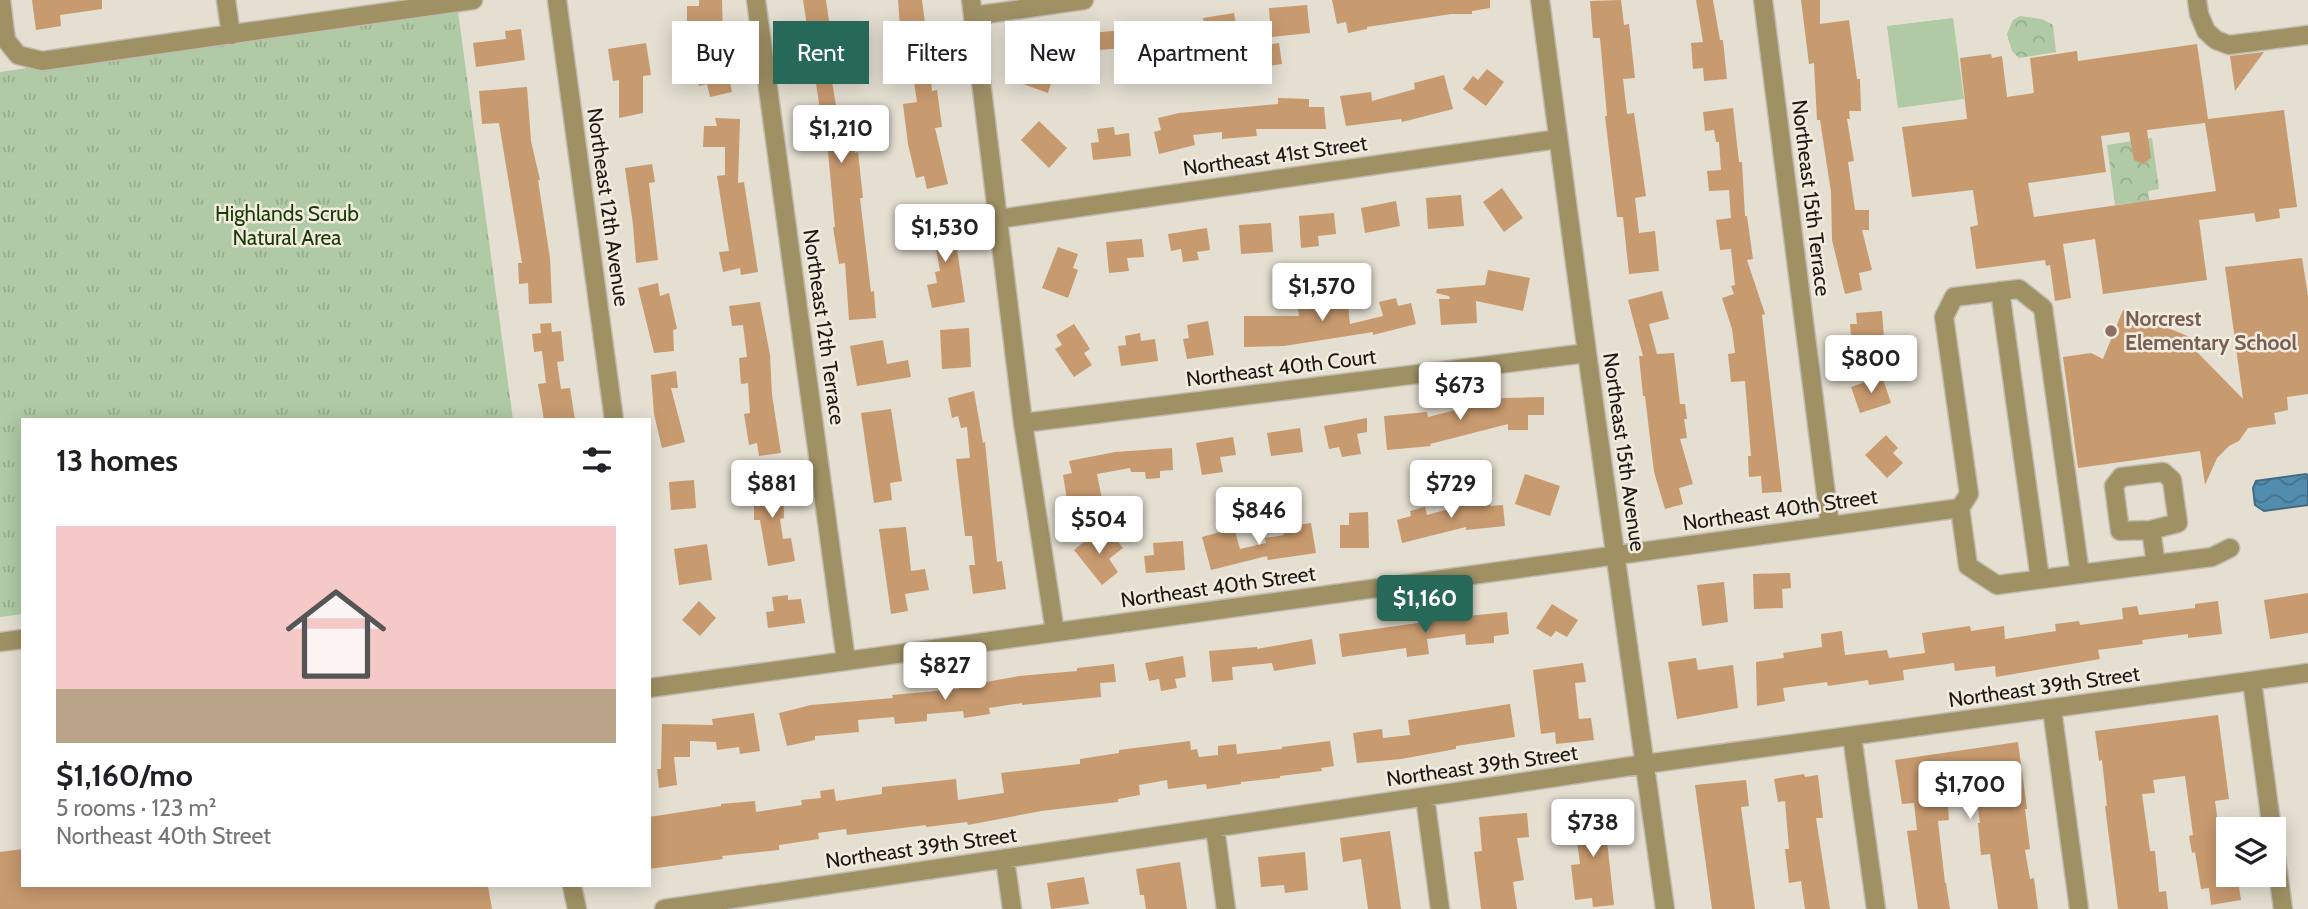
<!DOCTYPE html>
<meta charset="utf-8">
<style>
body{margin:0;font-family:Cabin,sans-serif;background:#f6f6f6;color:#202124;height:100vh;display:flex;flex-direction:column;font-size:26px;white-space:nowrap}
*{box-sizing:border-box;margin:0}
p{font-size:23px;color:#757577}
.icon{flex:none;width:38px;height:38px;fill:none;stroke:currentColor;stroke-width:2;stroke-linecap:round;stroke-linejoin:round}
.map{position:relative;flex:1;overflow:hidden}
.panel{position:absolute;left:21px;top:418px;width:630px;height:469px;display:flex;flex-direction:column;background:#fff;border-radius:0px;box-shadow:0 4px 18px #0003}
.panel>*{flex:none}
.banner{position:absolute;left:672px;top:21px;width:665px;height:63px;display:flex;gap:14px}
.buttons{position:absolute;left:2216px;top:817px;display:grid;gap:14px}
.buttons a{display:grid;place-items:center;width:70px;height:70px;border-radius:0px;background:#fff;box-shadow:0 4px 18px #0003;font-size:35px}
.price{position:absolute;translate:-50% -60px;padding:0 16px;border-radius:7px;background:#fff;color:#222;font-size:23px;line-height:46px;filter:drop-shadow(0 2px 4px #0008)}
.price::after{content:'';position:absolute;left:50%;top:42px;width:21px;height:16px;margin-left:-10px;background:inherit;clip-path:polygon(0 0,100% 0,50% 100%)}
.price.on{background:#276958;color:#fff}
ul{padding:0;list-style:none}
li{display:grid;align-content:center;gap:14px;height:371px;padding:0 35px}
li+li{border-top:2px solid #e0e0e0}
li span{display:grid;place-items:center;height:217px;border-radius:0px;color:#555}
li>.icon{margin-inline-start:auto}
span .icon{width:126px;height:126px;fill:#fffc;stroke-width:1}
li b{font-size:30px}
h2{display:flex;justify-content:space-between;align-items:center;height:84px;padding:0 35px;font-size:30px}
.chip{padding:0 24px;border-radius:0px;background:#fff;box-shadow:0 4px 18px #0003;font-size:24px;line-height:63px}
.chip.on{background:#276958;color:#fff}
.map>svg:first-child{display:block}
</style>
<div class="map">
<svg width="2308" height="909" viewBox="0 0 2308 909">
<defs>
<pattern id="grass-tufts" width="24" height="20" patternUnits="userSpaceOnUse" patternTransform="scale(1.75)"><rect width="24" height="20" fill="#afcaa5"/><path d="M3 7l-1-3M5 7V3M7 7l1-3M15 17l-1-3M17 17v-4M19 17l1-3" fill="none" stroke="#96ad8d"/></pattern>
<pattern id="park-crowns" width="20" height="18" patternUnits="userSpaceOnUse" patternTransform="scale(1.75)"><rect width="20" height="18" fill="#afcaa5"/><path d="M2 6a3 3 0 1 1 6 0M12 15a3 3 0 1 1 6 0" fill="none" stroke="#96ad8d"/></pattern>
<pattern id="water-waves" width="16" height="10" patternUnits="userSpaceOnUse" patternTransform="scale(1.75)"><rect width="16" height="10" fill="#528cae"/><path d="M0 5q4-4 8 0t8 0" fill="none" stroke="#43728c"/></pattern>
</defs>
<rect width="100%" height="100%" fill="#e4dfd1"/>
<path fill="url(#grass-tufts)" d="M457,4l56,416h-490v194l-23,3v-545z"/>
<path fill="url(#park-crowns)" d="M2020,16l22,3 11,6 3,27 -37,6 -7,-7 -5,-17 6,-14z
M2152,138l7,51 -11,2 1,10 -34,4 -8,-60z"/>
<path fill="#afcaa5" d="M1953,18l11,81 -66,9 -11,-82z"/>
<path fill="url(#water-waves)" stroke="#426a80" stroke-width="2" d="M2306,474l2,2v29l-44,6 -9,-6 -2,-17 3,-7z"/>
<path fill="#c89a6f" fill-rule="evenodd" d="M32,0h70v9l-42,6 1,11 -25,4z
M699,0h23l1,35h-4l13,57 -22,5 -3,-13 -8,2 -6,-26 16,-4v-30h-22v-20h12z
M803,0h23l6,42 9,-1 3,21 -13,2 3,16 -2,1 5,31 11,-2 7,43 3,-1 5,46h-3l11,94 3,-1 2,27 -27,2 -4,-57 -6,1 -6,-37h2l-8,-86 -2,1z
M898,0h24l3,23h2l5,68 5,-1 5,37 -7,1 13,56 -21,5 -3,-13 -8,2 -8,-34 -5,-40 14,-2 -5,-33h-4l-1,-14 -5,1z
M1332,0h158v8l-18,3v3h-21l-84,13v2l-19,4 -2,-11 -9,2z
M1621,0l3,25 5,-1 6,54 -12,1 4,35 7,-1 12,83 -11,2 4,35 16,-2 4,40 -30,3 -6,-57h-6l-12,-101h2l-7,-78h-7l-3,-37z
M1696,0h17l7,40h3l4,39 -23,2 -1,-13 -10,1 -2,-26 12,-1z
M1801,0h19v24l29,-4 8,59h3l1,32h-12l1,8h-3l7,42 -6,1 7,48h14v20h-7l10,40 -13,3 3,17 -17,4 -13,-54 -1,-48 -11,-72h-3l-3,-57 -5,1z
M1307,5l3,28 -39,4 -2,-29z
M1234,13l6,34 -20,4 -2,-11 -10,2 -5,-24z
M1178,22l2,20 -12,2 1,8 -30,3 -1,-8 -40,3 2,13 -19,2 -3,-31 58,-5v-2z
M521,29l4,31 -49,7 -3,-24 33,-4 -1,-8z
M1027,38l26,9 -9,27 9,3 -5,16 -36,-13z
M646,43l5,32 -8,1v37l-24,5v-38l-6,1 -5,-32z
M1279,43l3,21 -20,3 -3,-21z
M2197,44l11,75 76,-9 13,97 -18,2 1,9 -24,4 -2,-9 -55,7 8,60 -104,14 -8,-55 -32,5 8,54 -16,3 -5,-36 -4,1 -1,-6 -69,9 -6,-42 8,-2 -5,-35 -61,7 -10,-70 65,-8 -7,-61 31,-4 1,4 10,-2 5,41 27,-4 -4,-35 47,-7 1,10zM2205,123l11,68 -182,26 -6,-34 78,-11 -5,-36 28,-4 5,28 9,4 8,-6 -4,-28z
M2264,52l-29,39 -5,-35z
M1487,69l17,13 -18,24 -23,-17 10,-13 5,4z
M1444,75l9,34 -51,13 -1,-3 -55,7 -6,-30 31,-4 1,9 43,-12 -1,-6z
M527,87l4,54 9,39h-2l12,78 2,45 -23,1 -1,-21 -9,1 -1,-21h4l-23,-140 -17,1 -3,-33z
M1278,98l31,1v8h15l2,22h-70l1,7 -35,3v-7l-29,3 2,10 -36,9 -5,-22 7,-2 -3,-12 21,-5 99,-9z
M1733,108l6,54h3l3,54h2l6,43 -6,1 18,54 -3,1 20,177 -20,1 -1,-17 -12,1 -1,-21h3l-6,-75 -14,1 -3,-28 7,-1 -3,-24 -10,-31 12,-4 -3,-8 4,-1 -4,-36 -11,1 -4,-30 15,-2 -2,-28 -20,1 -2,-20 14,-1 -2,-28h-3l-2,-12 -9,1 -2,-19z
M715,118l25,1 -2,64 6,-1 14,90 -17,3 -1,-7 -17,4 -4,-20 10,-1 -12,-75 8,-1v-28h-22l1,-21h13z
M1039,121l28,27 -18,20 -28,-28z
M1114,127l1,8 14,-2 2,23 -38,4 -2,-17 8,-1 -2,-13z
M652,164l3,18 -6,1 9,77 -22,3 -3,-38 -8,-57z
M1502,188l21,30 -19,14 -21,-30z
M1461,195l3,31 -36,3 -2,-31z
M1396,201l4,25 -35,7 -4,-25z
M1334,213l2,21 -18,2 1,10 -18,2 -2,-32z
M952,216l13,86 -33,6 -5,-23 10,-2 -2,-11 5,-1 -6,-34 -7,2 -3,-19z
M1271,223l2,29 -32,2 -2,-29z
M1207,228l3,22 -13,2 2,8 -16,2 -2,-13 -10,2 -3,-17z
M1142,239l2,18 -17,1 2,13 -20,2 -3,-31z
M1058,247l20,7 -5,14 5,2 -10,28 -26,-10z
M2302,258l6,38v98l-21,3 1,13 -14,3 2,11 -28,4 -9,13 -10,5 -12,12 -12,27 -5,-34 -122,17 -15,-111 28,-4 12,6 20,-49 72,29 1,12 47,48 -18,-132z
M1488,270l42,8 -7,33 -47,-10 1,22 -36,2 -2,-26h11l-1,-3 -13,-3 1,-4 48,-4z
M658,283l2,13 9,-3 8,36 -4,1 1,21 -20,2 -16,-65z
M1662,291l7,28 -20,5 8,30 17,-1 6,51h5l2,15h-3l3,19 -7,1 13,45 -14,4 4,16 -18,5 -11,-37 -9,-76h-2l-4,-40h4l-15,-56z
M1336,296l2,11 10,-1 2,18 33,-8 -4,-14 17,-4 2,8 13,-3 5,21 -43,11v-3l-89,14 -40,1v-31h55l-2,-15z
M760,302l10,53 2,40 9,58 -22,3 -2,-13 -8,2 -5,-31 6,-1 -2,-30 -7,1 -2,-26 8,-1 -4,-32 -11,1 -3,-20z
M1882,311l3,42 -32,3 -3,-32h7l-1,-11z
M1208,321l6,34 -27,4 -4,-20 6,-1 -2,-13z
M551,323l1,9 9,-1 3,30 -7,1 4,27 9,-1 5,32h-31l-6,-36 8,-1 -4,-32 -8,1 -2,-18 9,-1 -1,-9z
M1074,324l16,25 -6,4 8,12 -18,12 -19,-28 7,-4 -6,-10z
M969,328l2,39 -29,2 -2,-39z
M1140,333l1,8 14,-2 3,22 -37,5 -3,-20 8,-1 -1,-9z
M883,340l4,24 21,-4 3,17 -54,9 -7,-40z
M676,371l2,17h-7l14,54 -23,6 -8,-34 -3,-39z
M1882,376l9,27 -31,10 -9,-26z
M974,391l9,52 2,-1 12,120 5,-1 4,28 -33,5 -4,-29h6l-3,-29h-7l-9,-77 14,-1 -3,-31 -6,1 -3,-12 -6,2 -4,-20z
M1544,397v18h-16v15h-20v-6l-78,20 1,2 -44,4 -3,-34 43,-4 1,5 75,-19z
M891,409l11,72 -12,2 2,17 -18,3 -13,-90z
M1367,418v14l-10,2 4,20 -19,3 -3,-10 -10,2 -5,-23z
M1300,428l3,24 -32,4 -4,-23z
M1886,435l12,13 -5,5 10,10 -16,15 -22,-23z
M1233,437l3,18 -16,2 3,15 -21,3 -6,-32z
M1172,448l1,22 -13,1v7l-14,1 -1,-7h-14l-1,-4 -33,6 5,25 -34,7 -5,-31 9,-2 -3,-12 46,-9z
M1525,474l35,12 -10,30 -35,-12z
M754,478h29l1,40 -4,1 3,20 8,-1 4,23 -27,5 -8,-46h-6z
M694,480l2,28 -25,2 -2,-28z
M1489,498l1,8 13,-1 2,21 -39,4v-3l-64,16 -5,-23 14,-4 -1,-5 15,-4 2,8 36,-10v-5z
M1368,512l1,36h-29v-23h9v-12z
M1311,523l5,30 -48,7 -1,-4 -56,14 -9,-33 32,-9 6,21 26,-6 -1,-5 19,-3 -1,-8z
M906,527l5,44 14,-2 4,21 -24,4 3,17 -17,3 -12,-85z
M1097,531l10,12 7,-6 9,11 -14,11 9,13 -16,13 -28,-35z
M1183,541l2,29 -39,3 -2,-17 10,-1 -1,-12z
M707,544l5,36 -33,5 -5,-36z
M1790,573l1,15 -9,1 1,19 -29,1 -1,-35z
M1724,582l4,40 -26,4 -5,-41z
M2308,593v40l-38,6 -6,-39z
M788,595v5l13,-1 4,24 -37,5 -2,-16 8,-1 -2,-14z
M699,601l17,17 -16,18 -18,-16z
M2218,601l4,33 -34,4v-4l-46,6 1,4 -45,6 2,9 -104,18 -1,-11 -40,5 -1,-8 -51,7 1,10 -35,5 -1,-5 -40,6 -1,-4 -44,6 2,13 -28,5 -1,-44 28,-4 -1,-5 39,-6 -1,-13 21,-3 3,24 42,-5 2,8 36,-5 -3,-20 48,-7 1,5 33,-5 1,13 51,-8 -1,-7 24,-3 1,4 43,-6 -1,-11 15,-2 2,9 56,-7v-4z
M1552,604l26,16 -11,17 -11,-6 -5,6 -15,-9z
M1507,612l2,22 -15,2v7l-28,2 -1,-11 -38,5 2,15 -22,3 -1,-9 -64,9 -3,-23 129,-18z
M1312,639l4,25 -42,7 -2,-8 -40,4 1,13 -21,2 -3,-31 48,-4v2z
M1183,656l3,21 -11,2 2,9 -16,3 -2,-12 -10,2 -4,-18z
M1696,658l2,12 35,-5 5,43 -61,11 -9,-57z
M1583,663l3,19 -11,1 4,36 12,-1 3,22 -38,4 -1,-12 -14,2 -8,-64z
M1114,664l2,18 -16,1 1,14 -79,8v-2l-33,5 1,6 -26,4 -1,-7 -36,3v7l-32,3 -1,-7 -36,3 1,12 -44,4v4l-28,6 -8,-33 32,-8 82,-7 -1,-3 67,-6v-2l60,-11 58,-5v-3z
M1510,704l5,33 -59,9v3l-55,10 -44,4 -4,-30 29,-4 1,9 27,-3 -2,-15z
M754,713l6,38 -20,3 -1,-7 -22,3 -1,-8 -26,-1v16h-16l3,28 -18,3 -2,-19h4l1,-45 51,1 -1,-6z
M2218,715l11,84 -14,2 4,30 9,-1v45h9l4,25 -30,5 -2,-17 -8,1 -6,-37 -3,1 -3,-17 4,-1 -8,-59 -32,4 2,13 -13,1 8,57h5l4,41 7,-1 2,18h-50l-13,-103h2l-5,-46 -3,1 -4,-30z
M1190,741l1,9 6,-1 2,8 19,-2v-9l18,-2 1,10 45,-5v-2l48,-6 4,25 -13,2 1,3 -42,5v2l-39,4v2l-34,5 -1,-5 -38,5 -1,-9 -28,5 1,10 -22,4v3l-77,9 -73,14 -1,-3 -41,5v-2l-79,10 -1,-6 -28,4 1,6 -40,6v5l-57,6 1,3 -74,10v-52l72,-11v-2l34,-3 1,11 46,-7 -1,-5 20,-2 -1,-7 14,-2 2,12 46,-7v-7l74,-8 2,21 46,-7 -3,-20 79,-9v-5l39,-6v-3z
M2018,742l9,67h-2l5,40 -5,1 5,29 4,-1 4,31h-40l-8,-55 -9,1 -3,-32h2l-7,-48 -27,4 3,41 -11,1 7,62h1l4,26h-32l-11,-78 10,-1 -3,-27 -12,1 -7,-44z
M1804,774l1,3 13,-2 5,43h-7l14,91h-25l-4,-28 -12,2 -4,-34h4l-4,-48 -7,1 -4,-23z
M1746,780l3,26 -8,1 14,102h-43l-17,-124z
M1603,804l11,101 -21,2 -1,-9 -17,2 -4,-35 9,-1 -6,-48 16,-2 -1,-8z
M1527,813l2,24 -12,1 7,42 -11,2 4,27h-36l-7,-57 8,-1 -3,-34z
M1390,831l11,78h-33l-7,-50 -18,3 -3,-24z
M23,849v37h465l4,23h-492v-57z
M1305,852l3,38 -23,3 -1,-8 -23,2 -3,-30z
M1180,862l7,47h-41l-2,-14h-4l-4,-26z
M1084,877l5,27 -38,5 -4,-26z"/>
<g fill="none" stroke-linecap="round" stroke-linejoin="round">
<g stroke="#c0bcaf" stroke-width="21">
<path id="minor" d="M1,0l5,40 12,15 24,6 431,-61
M226,0l5,35
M557,0l57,420
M756,0l90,661
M971,0l52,423 32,209
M1540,0l47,353 78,556
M1763,0l67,526
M2197,0l2,14 7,17 10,9 13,5 79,-10
M973,16l111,-16
M998,219l560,-80
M2019,289l24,19 37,266 -83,11 -29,-19 -8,-58 9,-14 -25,-177 10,-20z
M2000,291l40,288
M1023,423l564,-70
M2151,530l-31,1 -6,-45 7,-9 42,-5 9,8 6,43 -27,7 5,34
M2080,574l132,-17 18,-9
M0,642l23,-3
M2252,681l20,149
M649,688l1311,-180
M2052,709l27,200
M1852,736l24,173
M1425,797l15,112
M1215,828l11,81
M2273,836l10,73
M1005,859l7,50
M572,886l5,23
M664,909l981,-145 663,-91"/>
</g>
<use href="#minor" stroke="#a09165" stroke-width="18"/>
</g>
<circle fill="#8d6e63" stroke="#f2ecde" stroke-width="2.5" cx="2111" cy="331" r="7"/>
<g text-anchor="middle" stroke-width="5" stroke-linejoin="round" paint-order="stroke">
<g font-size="21" fill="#1c1a15" stroke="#f2ecde">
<text transform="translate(1275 156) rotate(-8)" y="7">Northeast 41st Street</text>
<text transform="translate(1811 198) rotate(83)" y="7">Northeast 15th Terrace</text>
<text transform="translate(608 207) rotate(82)" y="7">Northeast 12th Avenue</text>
<text transform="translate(824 327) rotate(82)" y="7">Northeast 12th Terrace</text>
<text transform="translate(1281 368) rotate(-7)" y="7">Northeast 40th Court</text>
<text transform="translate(1624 452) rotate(82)" y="7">Northeast 15th Avenue</text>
<text transform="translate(1780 510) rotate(-8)" y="7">Northeast 40th Street</text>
<text transform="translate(1218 587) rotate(-8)" y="7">Northeast 40th Street</text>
<text transform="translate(2044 687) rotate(-8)" y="7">Northeast 39th Street</text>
<text transform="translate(1482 766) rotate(-8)" y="7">Northeast 39th Street</text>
<text transform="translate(921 848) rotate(-8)" y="7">Northeast 39th Street</text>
</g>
<g font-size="21" fill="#183b06" stroke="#f2ecde">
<text x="287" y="221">Highlands Scrub<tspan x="287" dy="24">Natural Area</tspan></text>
</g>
<g font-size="21" font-weight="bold" fill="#785e54" stroke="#f2ecde" text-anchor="start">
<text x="2125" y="326">Norcrest<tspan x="2125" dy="24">Elementary School</tspan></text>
</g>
</g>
</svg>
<div class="buttons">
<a><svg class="icon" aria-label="layers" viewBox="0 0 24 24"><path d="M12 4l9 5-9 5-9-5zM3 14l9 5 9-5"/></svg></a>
</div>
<b class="price" style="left:841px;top:165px">$1,210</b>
<b class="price" style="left:945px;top:264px">$1,530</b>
<b class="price" style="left:1322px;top:323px">$1,570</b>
<b class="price" style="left:1871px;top:395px">$800</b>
<b class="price" style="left:1460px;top:422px">$673</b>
<b class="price" style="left:772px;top:520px">$881</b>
<b class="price" style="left:1451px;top:520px">$729</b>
<b class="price" style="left:1259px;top:547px">$846</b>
<b class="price" style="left:1099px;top:556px">$504</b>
<b class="price on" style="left:1425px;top:635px">$1,160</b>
<b class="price" style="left:945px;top:702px">$827</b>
<b class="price" style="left:1970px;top:821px">$1,700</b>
<b class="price" style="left:1593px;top:859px">$738</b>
<div class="banner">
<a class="chip">Buy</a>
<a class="chip on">Rent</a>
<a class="chip">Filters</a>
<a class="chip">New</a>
<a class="chip">Apartment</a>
</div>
<section class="panel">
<h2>13 homes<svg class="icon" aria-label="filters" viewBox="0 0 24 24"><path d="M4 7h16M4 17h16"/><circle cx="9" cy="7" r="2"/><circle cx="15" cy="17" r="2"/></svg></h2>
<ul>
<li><span style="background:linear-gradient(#f6c9c9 75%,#b9a48a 0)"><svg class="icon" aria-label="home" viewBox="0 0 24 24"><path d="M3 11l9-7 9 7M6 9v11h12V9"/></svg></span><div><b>$1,160/mo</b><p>5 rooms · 123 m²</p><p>Northeast 40th Street</p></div></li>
</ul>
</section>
</div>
